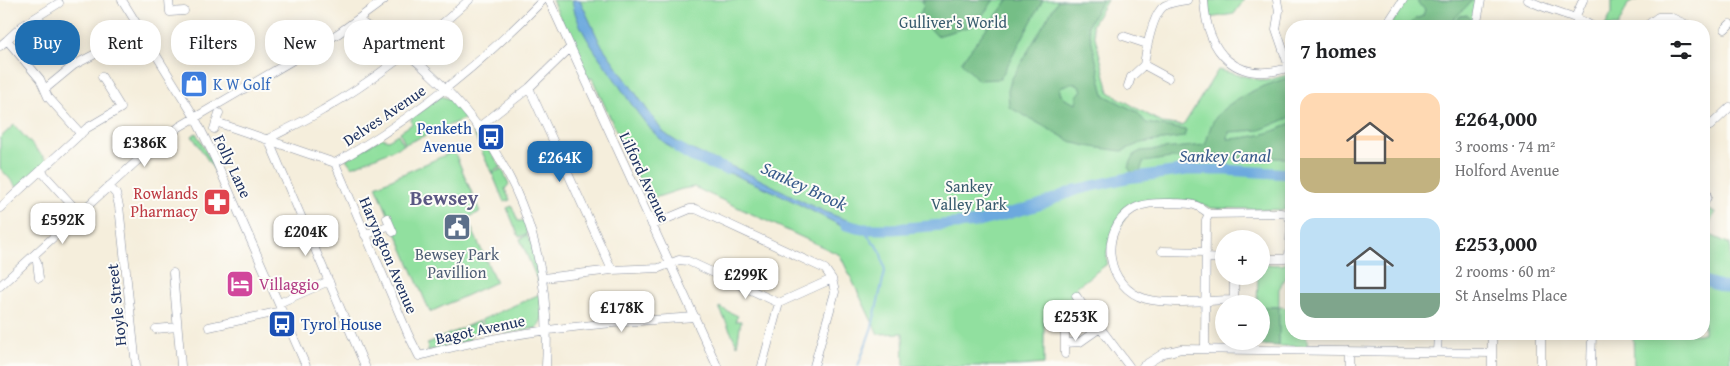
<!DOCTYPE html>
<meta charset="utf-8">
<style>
body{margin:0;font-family:"Gentium Book Plus",serif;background:#f6f6f6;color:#202124;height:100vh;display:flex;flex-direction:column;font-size:19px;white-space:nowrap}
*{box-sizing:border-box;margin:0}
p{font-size:16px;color:#757577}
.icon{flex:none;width:28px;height:28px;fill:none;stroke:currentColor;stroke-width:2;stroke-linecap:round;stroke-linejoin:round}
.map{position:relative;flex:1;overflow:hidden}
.side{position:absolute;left:1285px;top:20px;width:425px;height:320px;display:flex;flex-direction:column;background:#fff;border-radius:20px;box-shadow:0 2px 12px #0003}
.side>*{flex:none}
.guide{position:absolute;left:15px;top:20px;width:475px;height:45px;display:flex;gap:10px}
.fabs{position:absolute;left:1215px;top:230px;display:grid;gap:10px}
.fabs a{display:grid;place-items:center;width:55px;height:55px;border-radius:50%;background:#fff;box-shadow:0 2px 12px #0003;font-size:25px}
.price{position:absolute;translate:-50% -42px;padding:0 11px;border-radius:10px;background:#fff;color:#222;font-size:16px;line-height:32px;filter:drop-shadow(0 1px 2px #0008)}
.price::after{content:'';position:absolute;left:50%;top:30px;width:15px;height:11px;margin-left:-8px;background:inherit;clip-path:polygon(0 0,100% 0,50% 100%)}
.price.selected{background:#1f6fb2;color:#fff}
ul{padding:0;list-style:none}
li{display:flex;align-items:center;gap:15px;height:125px;padding:0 15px}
li span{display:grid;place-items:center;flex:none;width:140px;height:100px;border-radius:15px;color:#555}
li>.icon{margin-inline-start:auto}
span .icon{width:60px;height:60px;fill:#fffc;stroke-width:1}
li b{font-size:21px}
h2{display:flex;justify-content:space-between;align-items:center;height:60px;padding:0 15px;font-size:21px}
.chip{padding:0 18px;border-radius:20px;background:#fff;box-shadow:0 2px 12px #0003;font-size:18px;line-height:45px}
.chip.selected{background:#1f6fb2;color:#fff}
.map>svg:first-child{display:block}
</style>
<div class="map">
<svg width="1730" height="366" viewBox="0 0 1730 366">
<rect width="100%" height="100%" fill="#fdfcf7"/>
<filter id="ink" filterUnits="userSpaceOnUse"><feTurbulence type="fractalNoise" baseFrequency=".02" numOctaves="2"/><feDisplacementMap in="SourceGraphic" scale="10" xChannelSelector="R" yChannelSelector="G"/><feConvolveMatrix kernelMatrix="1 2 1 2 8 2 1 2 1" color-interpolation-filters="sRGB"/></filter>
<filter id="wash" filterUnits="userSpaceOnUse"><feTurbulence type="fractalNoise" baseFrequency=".0096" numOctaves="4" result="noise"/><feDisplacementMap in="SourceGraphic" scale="20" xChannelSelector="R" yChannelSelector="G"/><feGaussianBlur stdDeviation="1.12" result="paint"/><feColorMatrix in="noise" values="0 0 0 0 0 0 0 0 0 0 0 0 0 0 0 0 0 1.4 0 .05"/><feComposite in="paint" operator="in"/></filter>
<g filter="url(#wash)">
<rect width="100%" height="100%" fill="#f5eedc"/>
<path fill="#91e09f" stroke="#56887e" d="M552,0h555l-15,25 17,67 53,31 21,3 35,-56 47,11 26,-7v112l-4,1 -2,23 -74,-2 -19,-8 -39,2 -23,6 -23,43v13l-31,23 3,4 -35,26v47l-25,2h-115l-1,-33 -25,1 -38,-79 -146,-68 -12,2 -34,11 -56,-122 -4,1z
M1209,0h35l-10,14 -25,4z
M1403,0h73l-5,26h-80z
M1612,0h25l-9,4 -10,22h-13l7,-13z
M440,96l10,3 16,19 -61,26 -5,-12 12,-8 -1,-4 3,-4z
M14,125l33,36 -29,27 -18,-20v-30z
M474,126l27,41 -10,5 -20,-45z
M196,133l20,37 -1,1 -23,-35z
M398,134l6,11 -52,22 -6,-8 36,-21 6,2z
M454,151l26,61 -13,6 29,64 -66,30 -54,-126z
M502,169l7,15 -4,5 5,11 -6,2 -12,-29z
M512,206l6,15h7l3,9 -2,1 1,3 -8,3 -12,-29z
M1704,208l11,4 -9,21 24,11v122h-96l-1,-32h71z
M527,235l3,7h2l9,46 -21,-49z
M1291,261v15l-5,1 -7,12v18l12,1v26h15l2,12h-29l-1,-39h-17v-3h-4l1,-28h3v-12l21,1z
M540,294l2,25 -5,9 -31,5 -6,-5 -14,3 -5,-11z
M719,307l19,9 -3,5h6l-4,24z
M479,321l5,11 -12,2 -3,6 -42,11 1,-8z"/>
<path fill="#74be86" stroke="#487672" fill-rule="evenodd" d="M922,0h72l-19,25 -38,11 -18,-20 5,-11z
M1008,0h35l-43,79 -22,1 -17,-18z
M1058,0h45l-15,25 16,70 33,17 9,11 40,7 -2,7 -43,6 -19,8 -30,-4 -18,-4 -65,-36 -1,-16 3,-11zM1071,83l8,2 3,5 -5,6 -1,8 -11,-5 -5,-6v-6z
M1418,0h55l-26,26 -8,-6 -5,6h-25l6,-7 8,-3 2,-7 -7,-5z
M1467,15l7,7 -1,4h-22l9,-10z
M1291,77v40l-31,13 -31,2 -1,7c21,-1 45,-5 63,-16v35h-65l-16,-4 -6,3 -33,1 -28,4 -3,10 -8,1 -4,-6 7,-13 6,-3 64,-6c3,-7 5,-20 9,-25 14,-22 53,-36 77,-43z
M1261,307h18v39l-24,-1v-4h6z"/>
<path fill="#6ca9de" stroke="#446c9e" d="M572,0h8l20,43 63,89c23,19 51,26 79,39 39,17 77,43 119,53l-2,8 -10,-2 -72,-37 -103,-43c-29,-20 -45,-51 -65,-79 -15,-21 -33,-45 -37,-71z"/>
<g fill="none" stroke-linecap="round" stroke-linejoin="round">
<path stroke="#6ca9de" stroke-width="2" d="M858,366l14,-39 13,-56 -5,-21 -18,-21"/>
<path stroke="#6ca9de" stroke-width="11" d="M678,148l15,9 32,12
M846,225l16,4h31l86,-7 60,-17 36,-15 52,-12 60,-8h38l66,4
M1704,281l26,8"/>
</g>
</g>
<g filter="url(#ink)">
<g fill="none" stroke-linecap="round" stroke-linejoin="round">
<g stroke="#888e9d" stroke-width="9">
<path id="minor" d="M122,0l72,116 18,36 94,214
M169,0l1,12 14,-1
M549,0l168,366
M1204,0c3,54 32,85 87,67
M1277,0l2,11 -3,18 13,38
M1528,0c20,11 44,14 64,26
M1575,18l8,-18
M358,20c24,16 48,31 68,50 87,78 127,179 120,296
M1386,26l17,-26
M1479,26l-2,-4 4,-22
M1646,26l12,-9h12l20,9
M1725,29l5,-5
M1123,36l24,8
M7,40l15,-14 37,-23
M0,46l7,-6 33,39 8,18 33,37
M1144,65c2,-14 8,-50 20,-59 7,-4 16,-5 23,-6
M1128,86l3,-9 13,-12 24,13
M529,88l83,182
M45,89l29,-24 31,-16
M216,122l119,41
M479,127l50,-39 41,-40
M1704,128l6,-2 20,-19
M214,129l5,-16
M335,163c78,-44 146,-99 208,-163
M335,163l73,171 11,22
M41,171l39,43
M1704,183l3,14 -3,6
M109,186l7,8 3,12 17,160
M0,208l87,-80 34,-20 -19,-31
M1209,214c-14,-12 -20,-10 -38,-11 -13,0 -26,-1 -38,6 -36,22 -27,79 13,90 23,6 63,1 88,1v-24
M1209,214l71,-1 7,1 4,7
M387,218l6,14
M652,225l38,-16h6l129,60 7,10 3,13 -21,74
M365,235l25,-10
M1162,251l44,1
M34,256l3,6 2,16
M1206,258l18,1
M1261,259h24l4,-3 2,-32
M173,273l8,93
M543,278l69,-8 47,-2 20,-8 9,1 91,42 -17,63
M0,286l139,-127 40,-32 160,-94 45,-33
M1076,296l53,70
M279,303l50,-22
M779,303l53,-24
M209,327l73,-16
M156,329l21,-2
M1065,343l15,-1 20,-14
M1205,349l1,-129 3,-6
M1437,352l1,-18
M1065,354v-25
M419,356c91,-26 183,-33 276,-39
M365,366l-97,-227c18,-10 37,-18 55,-29 52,-30 101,-69 146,-110
M1143,366l21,-13 17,-4 311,4
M1348,366v-15
M1492,366v-32
M1541,366v-32
M1591,366l1,-32"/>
</g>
<use href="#minor" stroke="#fff" stroke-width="8"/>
</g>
</g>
<defs>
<g id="shop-square" transform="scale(1.4375)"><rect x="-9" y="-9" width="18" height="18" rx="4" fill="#3f7fe0" stroke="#fdfcf7"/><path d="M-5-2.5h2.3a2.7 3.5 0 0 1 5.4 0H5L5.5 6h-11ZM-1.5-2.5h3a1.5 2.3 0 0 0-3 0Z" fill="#fff"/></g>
<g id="bus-square" transform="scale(1.4375)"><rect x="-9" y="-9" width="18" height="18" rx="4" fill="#1a4fb4" stroke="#fdfcf7"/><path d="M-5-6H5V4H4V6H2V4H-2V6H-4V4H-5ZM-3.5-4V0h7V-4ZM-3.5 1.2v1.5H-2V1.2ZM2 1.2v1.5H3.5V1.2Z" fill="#fff"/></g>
<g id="pharmacy-square" transform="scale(1.4375)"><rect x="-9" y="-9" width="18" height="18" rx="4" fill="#e0444e" stroke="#fdfcf7"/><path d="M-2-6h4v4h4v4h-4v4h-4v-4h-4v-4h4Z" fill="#fff"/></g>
<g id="civic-square" transform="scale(1.4375)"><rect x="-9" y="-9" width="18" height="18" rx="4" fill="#5c6f8a" stroke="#fdfcf7"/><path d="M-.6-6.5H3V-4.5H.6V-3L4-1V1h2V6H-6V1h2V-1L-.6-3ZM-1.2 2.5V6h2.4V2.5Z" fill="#fff"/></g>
<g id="hotel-square" transform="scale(1.4375)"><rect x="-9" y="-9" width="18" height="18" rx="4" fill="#d1479c" stroke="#fdfcf7"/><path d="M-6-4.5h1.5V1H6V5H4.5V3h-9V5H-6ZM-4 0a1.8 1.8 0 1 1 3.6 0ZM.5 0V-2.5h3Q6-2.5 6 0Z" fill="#fff"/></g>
</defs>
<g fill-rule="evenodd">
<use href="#shop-square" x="194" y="84"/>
<use href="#bus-square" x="491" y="137"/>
<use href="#pharmacy-square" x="217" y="202"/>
<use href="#civic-square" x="457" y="227"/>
<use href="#hotel-square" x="240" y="284"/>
<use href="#bus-square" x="282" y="324"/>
</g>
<g text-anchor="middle" stroke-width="4" stroke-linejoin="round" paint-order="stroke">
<g font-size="16" fill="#385b6e" stroke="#fdfcf7">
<text x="953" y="28">Gulliver's World</text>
<text x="969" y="192">Sankey<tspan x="969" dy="18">Valley Park</tspan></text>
</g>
<g font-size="16" fill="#366cbe" stroke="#fdfcf7" text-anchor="start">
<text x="213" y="90">K W Golf</text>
</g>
<g font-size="16" fill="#1b2f5e" stroke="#fdfcf7">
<text transform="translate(384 115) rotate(-34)" y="6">Delves Avenue</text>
<text transform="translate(233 166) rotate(65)" y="6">Folly Lane</text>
<text transform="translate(645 177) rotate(65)" y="6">Lilford Avenue</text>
<text transform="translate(389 255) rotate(67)" y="6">Haryngton Avenue</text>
<text transform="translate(116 305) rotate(-96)" y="6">Hoyle Street</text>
<text transform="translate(480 329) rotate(-12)" y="6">Bagot Avenue</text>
</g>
<g font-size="16" fill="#164399" stroke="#fdfcf7" text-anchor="end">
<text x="472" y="134">Penketh<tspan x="472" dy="18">Avenue</tspan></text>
<text x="301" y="330" text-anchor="start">Tyrol House</text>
</g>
<g font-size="16" fill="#be3a42" stroke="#fdfcf7" text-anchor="end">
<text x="198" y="199">Rowlands<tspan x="198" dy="18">Pharmacy</tspan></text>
</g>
<g font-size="16" fill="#4e5e75" stroke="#fdfcf7">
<text x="457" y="260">Bewsey Park<tspan x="457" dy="18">Pavillion</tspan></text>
</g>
<g font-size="16" fill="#b23c85" stroke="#fdfcf7" text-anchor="start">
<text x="259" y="290">Villaggio</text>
</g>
<g font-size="18" font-style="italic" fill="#375a8b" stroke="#fdfcf7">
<text x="1225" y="162">Sankey Canal</text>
<text transform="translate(804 186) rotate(25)" y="6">Sankey Brook</text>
</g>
<g font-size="21" font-weight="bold" fill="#5a5883" stroke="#fdfcf7">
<text x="444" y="205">Bewsey</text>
</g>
</g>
</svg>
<div class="fabs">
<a>+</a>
<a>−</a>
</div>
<b class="price" style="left:145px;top:168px">£386K</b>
<b class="price selected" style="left:560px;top:183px">£264K</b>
<b class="price" style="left:63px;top:245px">£592K</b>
<b class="price" style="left:306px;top:257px">£204K</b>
<b class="price" style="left:746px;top:300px">£299K</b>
<b class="price" style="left:622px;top:333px">£178K</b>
<b class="price" style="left:1076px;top:342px">£253K</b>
<div class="guide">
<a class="chip selected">Buy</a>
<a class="chip">Rent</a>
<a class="chip">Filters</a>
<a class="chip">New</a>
<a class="chip">Apartment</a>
</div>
<section class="side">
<h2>7 homes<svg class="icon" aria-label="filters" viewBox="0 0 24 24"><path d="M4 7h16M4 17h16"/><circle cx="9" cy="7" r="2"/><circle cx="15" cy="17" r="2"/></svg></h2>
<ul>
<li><span style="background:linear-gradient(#ffd9b3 65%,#c2b280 0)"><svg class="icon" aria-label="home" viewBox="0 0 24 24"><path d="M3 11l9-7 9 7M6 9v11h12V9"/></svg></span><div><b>£264,000</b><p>3 rooms · 74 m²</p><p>Holford Avenue</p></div></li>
<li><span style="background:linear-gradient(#bfe0f5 75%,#7fa58c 0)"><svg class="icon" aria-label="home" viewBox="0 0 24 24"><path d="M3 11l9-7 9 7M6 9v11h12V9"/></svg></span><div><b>£253,000</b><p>2 rooms · 60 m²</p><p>St Anselms Place</p></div></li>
</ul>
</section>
</div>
